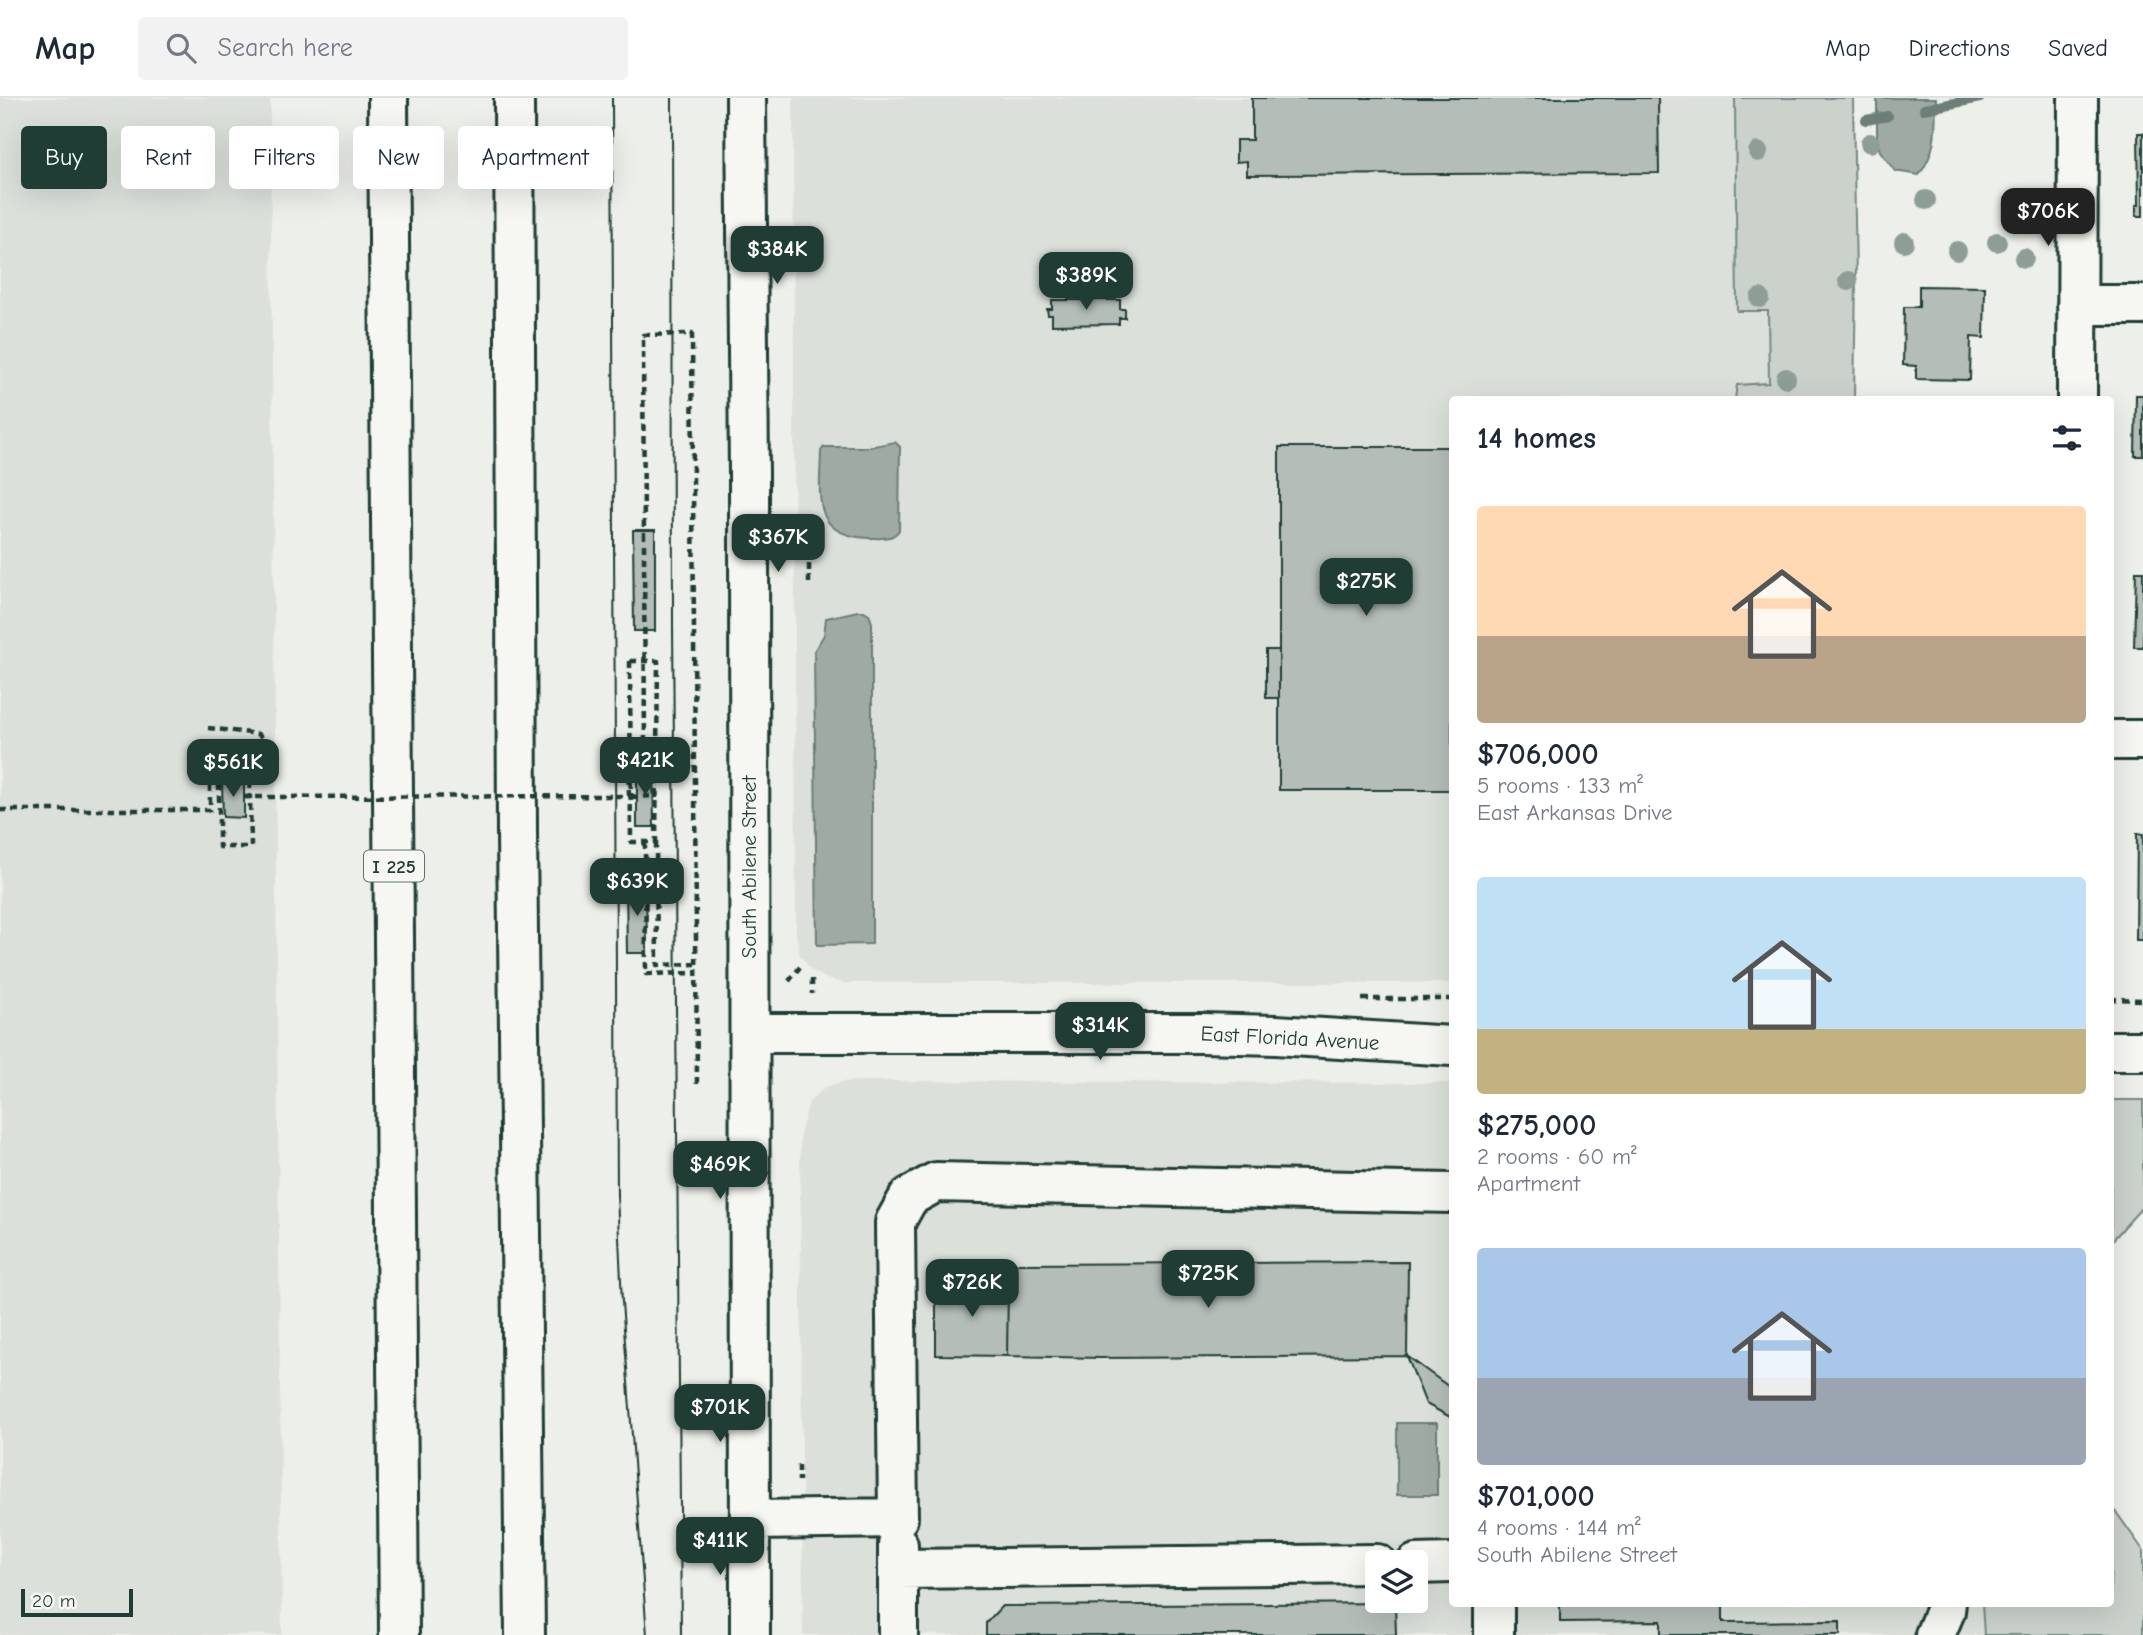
<!DOCTYPE html>
<meta charset="utf-8">
<style>
body{margin:0;font-family:"Comic Neue",sans-serif;background:#f2f2f3;color:#1f2937;height:100vh;display:flex;flex-direction:column;font-size:26px;white-space:nowrap}
*{box-sizing:border-box;margin:0}
p{font-size:23px;color:#747a83}
.icon{flex:none;width:38px;height:38px;fill:none;stroke:currentColor;stroke-width:2;stroke-linecap:round;stroke-linejoin:round}
.map{position:relative;flex:1;overflow:hidden}
.drawer{position:absolute;left:1449px;top:298px;width:665px;height:1211px;display:flex;flex-direction:column;background:#fff;border-radius:7px;box-shadow:0 7px 28px #0002}
.drawer>*{flex:none}
.top-card{position:absolute;left:21px;top:28px;width:665px;height:63px;display:flex;gap:14px}
.fabs{position:absolute;left:1365px;top:1452px;display:grid;gap:14px}
.fabs a{display:grid;place-items:center;width:63px;height:63px;border-radius:7px;background:#fff;box-shadow:0 7px 28px #0002;font-size:35px}
.scale{position:absolute;left:21px;bottom:18px;width:112px;box-sizing:border-box;padding-left:7px;border:4px solid #1f3d34;border-top:0;font-size:19px;line-height:24px;white-space:nowrap;color:#1f3d34;-webkit-text-stroke:5px #f6f6f2;paint-order:stroke}
.price{position:absolute;translate:-50% -60px;padding:0 16px;border-radius:14px;background:#1f3d34;color:#fff;font-size:23px;line-height:46px;filter:drop-shadow(0 2px 4px #0008)}
.price::after{content:'';position:absolute;left:50%;top:42px;width:21px;height:16px;margin-left:-10px;background:inherit;clip-path:polygon(0 0,100% 0,50% 100%)}
.price.selected{background:#222;color:#fff}
ul{padding:0;list-style:none}
li{display:grid;align-content:center;gap:14px;height:371px;padding:0 28px}
li span{display:grid;place-items:center;height:217px;border-radius:7px;color:#555}
li>.icon{margin-inline-start:auto}
span .icon{width:126px;height:126px;fill:#fffc;stroke-width:1}
li b{font-size:30px}
h2{display:flex;justify-content:space-between;align-items:center;height:84px;padding:0 28px;font-size:30px}
.chip{padding:0 24px;border-radius:7px;background:#fff;box-shadow:0 7px 28px #0002;font-size:24px;line-height:63px}
.chip.selected{background:#1f3d34;color:#fff}
header{display:flex;align-items:center;gap:42px;box-sizing:border-box;height:98px;padding:0 35px;background:#fff;border-bottom:2px solid #e0e1e3}
header strong{font-size:33px}
nav{display:flex;gap:38px;margin-inline-start:auto;font-size:24px}
.search{width:490px;height:63px;background:#f2f2f3;display:flex;align-items:center;gap:18px;box-sizing:border-box;padding:0 24px;border-radius:7px;color:#747a83;font-size:26px}
.map>svg:first-child{display:block}
</style>
<header>
<strong>Map</strong>
<div class="search"><svg class="icon" aria-label="search" viewBox="0 0 24 24"><circle cx="10" cy="10" r="6"/><path d="M15 15l6 6"/></svg>Search here</div>
<nav><a>Map</a><a>Directions</a><a>Saved</a></nav>
</header>
<div class="map">
<svg width="2143" height="1537" viewBox="0 0 2143 1537">
<rect width="100%" height="100%" fill="#edefea"/>
<filter id="ink" filterUnits="userSpaceOnUse"><feTurbulence type="fractalNoise" baseFrequency=".0143" numOctaves="2"/><feDisplacementMap in="SourceGraphic" scale="14" xChannelSelector="R" yChannelSelector="G"/><feConvolveMatrix kernelMatrix="1 2 1 2 8 2 1 2 1" color-interpolation-filters="sRGB"/></filter>
<g filter="url(#ink)">
<path fill="#dce0db" fill-rule="evenodd" d="M0,0h270l12,1537h-282z
M793,0h1039l-30,301h-350v584h-608l-17,-4 -16,-9 -11,-15 -4,-21z
M860,983l592,2v520h540l-1,32h-1188l-3,-501 9,-32 16,-15 16,-5zM1377,1465h39v38h-39z"/>
<path fill="#cbd2cc" stroke="#758880" stroke-width="2" d="M1735,0h118l3,182 -2,119h-119l2,-14 32,-2 -1,-72h-31z
M2111,1002h32v106l-32,36z
M2111,1407l32,45v85h-159l-2,-32h128z"/>
<path fill="#9faaa4" stroke="#6c7e77" stroke-width="2" d="M1877,0h59c-1,30 2,52 -17,77l-24,-4 -15,-20 -3,-9z
M895,344l5,5 -1,83c-6,10 -18,8 -29,8 -60,-2 -50,-42 -49,-87l3,-4h45z
M858,513h6l5,3 3,9v321l-55,1 -3,-294 10,-16 2,-17z
M1397,1325h40v72h-40z"/>
<g fill="none" stroke-linecap="round" stroke-linejoin="round">
<path stroke="#6c7e77" stroke-width="10" d="M1924,11l56,-11
M1866,22l22,-4"/>
</g>
<path fill="#b4bdb8" stroke="#1f3d34" stroke-width="2" d="M1252,0h406l1,75 -412,2v-14l-11,1v-22h16z
M2138,35h5v83h-7v-11h3z
M1919,188l66,1 -1,51 -13,-1 -1,43 -54,-1v-13l-13,-1 1,-58h15z
M1052,202h68v9h5v9h-6v6l-67,1v-10h-4l-1,-6h5z
M2136,297h7v61h-8z
M1279,349h173v343h-173z
M633,432h22v101h-21z
M2136,473h7v76h-9z
M1266,552h13v48h-13z
M637,668h16l1,61h-17z
M222,682h22v38l-21,-1z
M2137,735l6,1v106h-7z
M646,784l1,71h-20l-1,-70z
M1408,1164l-1,94 -307,2 -93,-2 1,-72 3,-20z
M936,1183l72,3 -1,72 -71,-1z
M1407,1258l45,33v29l-26,-14z
M1395,1505l1,32h-410v-12l16,-17z
M1560,1505h163v19l117,-1v14h-179v-14l-101,1z"/>
<g fill="none" stroke-linecap="round" stroke-linejoin="round">
<g stroke="#1f3d34" stroke-width="44">
<path id="minor" d="M746,0l3,377 1,1160
M2077,207h66
M2077,301l1,-301
M2110,642h33
M750,935h452l74,2 176,11
M2110,953h33
M750,1422l148,-2 -3,-296 14,-25 27,-15 516,11
M898,1447v90
M1416,1466l36,-1
M898,1471l479,-5
M1494,1505v32
M1935,1537l10,-24 1,-8"/>
</g>
<g stroke="#1f3d34" stroke-width="44">
<path id="highway" d="M388,0l11,1537
M514,0l3,734 8,803"/>
</g>
<path stroke="#1f3d34" stroke-width="4.5" stroke-dasharray="7 5" stroke-linecap="butt" d="M809,466v24
M630,563h28l-2,181h-25z
M208,630l50,6 9,9 -1,14 -7,3
M645,657l-2,-420 49,-1 5,753
M219,673v76h32l-1,-50
M631,699l25,-1v2
M0,712h210v-39h40v26h-6
M645,744l1,132 50,-1
M656,744l1,123 39,-1
M812,881v15
M789,883l11,-14
M1362,901h90
M2110,901l33,1
M799,1367v16"/>
<use href="#minor" stroke="#f6f6f2" stroke-width="38"/>
<use href="#highway" stroke="#f6f6f2" stroke-width="38"/>
<path stroke="#1f3d34" stroke-width="2" d="M612,0l5,1097 5,107 25,333
M672,0l1,528 8,1009"/>
<path stroke="#1f3d34" stroke-width="4.5" stroke-dasharray="7 5" stroke-linecap="butt" d="M629,698l-1,-37 17,-1v-3
M244,699l393,-1"/>
</g>
<g fill="#8e9e96">
<circle cx="1870" cy="45" r="10"/>
<circle cx="1758" cy="54" r="10"/>
<circle cx="1926" cy="102" r="10"/>
<circle cx="1904" cy="144" r="10"/>
<circle cx="1997" cy="144" r="10"/>
<circle cx="1957" cy="153" r="10"/>
<circle cx="2024" cy="160" r="10"/>
<circle cx="1848" cy="183" r="10"/>
<circle cx="1760" cy="200" r="10"/>
<circle cx="1786" cy="280" r="10"/>
</g>
</g>
<g text-anchor="middle" stroke-width="5" stroke-linejoin="round" paint-order="stroke">
<rect fill="#f6f6f2" stroke="#60746d" stroke-width="2" x="364" y="752.5" width="60" height="31" rx="5"/>
<g font-size="19" font-weight="bold" fill="#1f3d34">
<text x="394" y="775">I 225</text>
</g>
<g font-size="21" fill="#1f3d34" stroke="#f6f6f2">
<text transform="translate(749 769) rotate(-90)" y="7">South Abilene Street</text>
<text transform="translate(1290 940) rotate(3)" y="7">East Florida Avenue</text>
</g>
</g>
</svg>
<div class="fabs">
<a><svg class="icon" aria-label="layers" viewBox="0 0 24 24"><path d="M12 4l9 5-9 5-9-5zM3 14l9 5 9-5"/></svg></a>
</div>
<div class="scale">20 m</div>
<b class="price selected" style="left:2048px;top:150px">$706K</b>
<b class="price" style="left:777px;top:188px">$384K</b>
<b class="price" style="left:1086px;top:214px">$389K</b>
<b class="price" style="left:778px;top:476px">$367K</b>
<b class="price" style="left:1366px;top:520px">$275K</b>
<b class="price" style="left:645px;top:699px">$421K</b>
<b class="price" style="left:233px;top:701px">$561K</b>
<b class="price" style="left:637px;top:820px">$639K</b>
<b class="price" style="left:1100px;top:964px">$314K</b>
<b class="price" style="left:720px;top:1103px">$469K</b>
<b class="price" style="left:1208px;top:1212px">$725K</b>
<b class="price" style="left:972px;top:1221px">$726K</b>
<b class="price" style="left:720px;top:1346px">$701K</b>
<b class="price" style="left:720px;top:1479px">$411K</b>
<div class="top-card">
<a class="chip selected">Buy</a>
<a class="chip">Rent</a>
<a class="chip">Filters</a>
<a class="chip">New</a>
<a class="chip">Apartment</a>
</div>
<section class="drawer">
<h2>14 homes<svg class="icon" aria-label="filters" viewBox="0 0 24 24"><path d="M4 7h16M4 17h16"/><circle cx="9" cy="7" r="2"/><circle cx="15" cy="17" r="2"/></svg></h2>
<ul>
<li><span style="background:linear-gradient(#ffd9b3 60%,#b9a48a 0)"><svg class="icon" aria-label="home" viewBox="0 0 24 24"><path d="M3 11l9-7 9 7M6 9v11h12V9"/></svg></span><div><b>$706,000</b><p>5 rooms · 133 m²</p><p>East Arkansas Drive</p></div></li>
<li><span style="background:linear-gradient(#bfe0f5 70%,#c2b280 0)"><svg class="icon" aria-label="home" viewBox="0 0 24 24"><path d="M3 11l9-7 9 7M6 9v11h12V9"/></svg></span><div><b>$275,000</b><p>2 rooms · 60 m²</p><p>Apartment</p></div></li>
<li><span style="background:linear-gradient(#a9c7e8 60%,#9aa5b1 0)"><svg class="icon" aria-label="home" viewBox="0 0 24 24"><path d="M3 11l9-7 9 7M6 9v11h12V9"/></svg></span><div><b>$701,000</b><p>4 rooms · 144 m²</p><p>South Abilene Street</p></div></li>
</ul>
</section>
</div>
